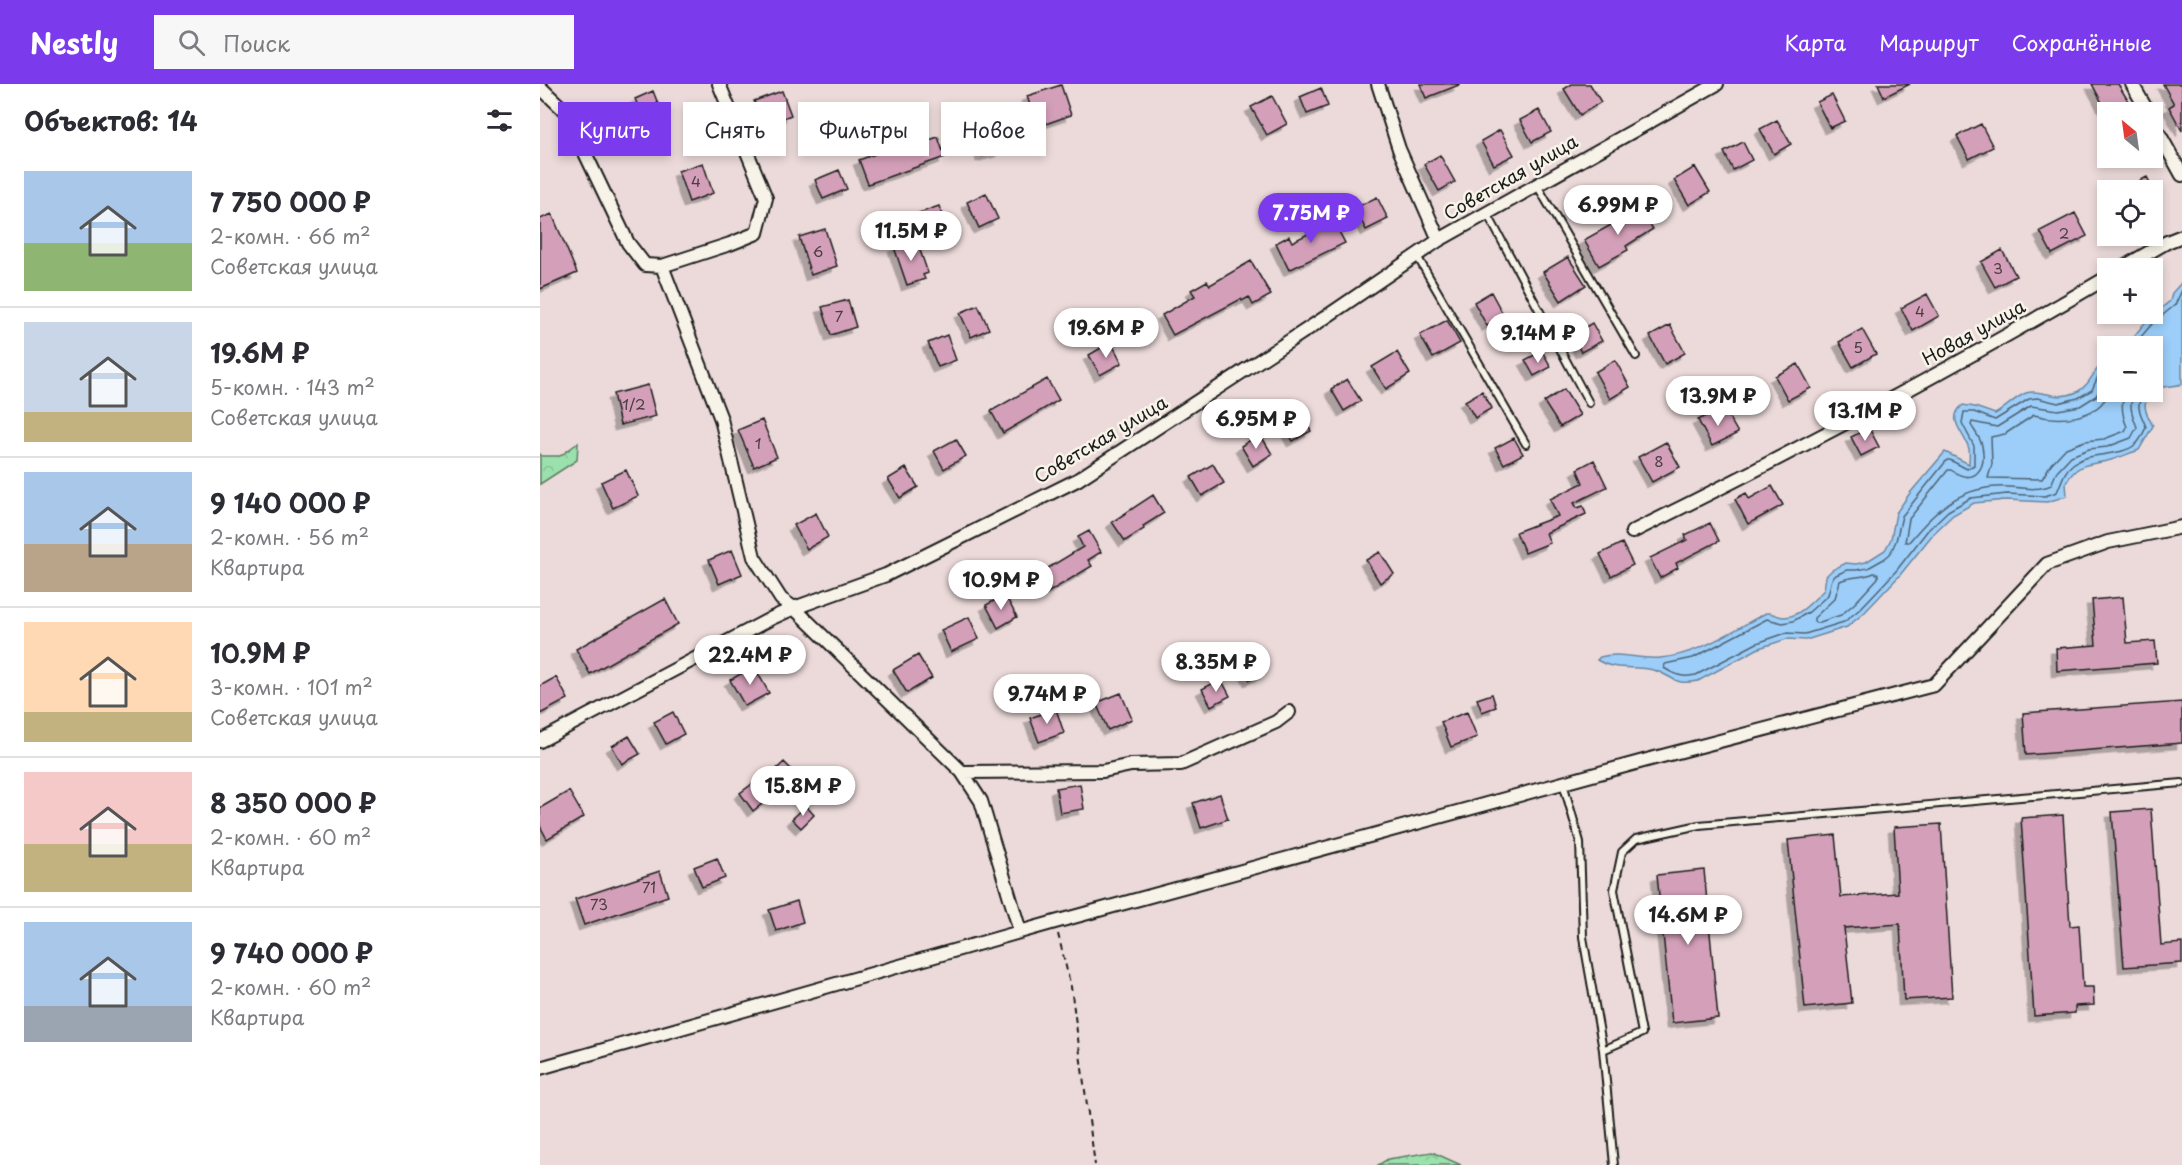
<!DOCTYPE html>
<html lang="ru">
<meta charset="utf-8">
<style>
body{margin:0;font-family:"Playpen Sans",sans-serif;background:#f7f7f7;color:#2b2b33;height:100vh;display:flex;flex-direction:column;font-size:22px;white-space:nowrap}
*{box-sizing:border-box;margin:0}
p{font-size:20px;color:#7c7c81}
.icon{flex:none;width:33px;height:33px;fill:none;stroke:currentColor;stroke-width:2;stroke-linecap:round;stroke-linejoin:round}
.map{position:relative;flex:1;overflow:hidden}
.sheet{display:flex;flex-direction:column;background:#fff;width:540px}
.sheet>*{flex:none}
.banner{position:absolute;left:18px;top:18px;width:570px;height:54px;display:flex;gap:12px}
.needle{width:39px;rotate:331deg}
.tools{position:absolute;left:1557px;top:18px;display:grid;gap:12px}
.tools a{display:grid;place-items:center;width:66px;height:66px;border-radius:0px;background:#fff;box-shadow:0 3px 9px #0003;font-size:30px}
.price{position:absolute;translate:-50% -51px;padding:0 14px;border-radius:21px;background:#fff;color:#222;font-size:20px;line-height:39px;filter:drop-shadow(0 2px 3px #0008)}
.price::after{content:'';position:absolute;left:50%;top:36px;width:18px;height:14px;margin-left:-9px;background:inherit;clip-path:polygon(0 0,100% 0,50% 100%)}
.price.on{background:#7c3aed;color:#fff}
ul{padding:0;list-style:none}
li{display:flex;align-items:center;gap:18px;height:150px;padding:0 24px}
li+li{border-top:2px solid #e1e1e2}
li span{display:grid;place-items:center;flex:none;width:168px;height:120px;border-radius:0px;color:#555}
li>.icon{margin-inline-start:auto}
span .icon{width:72px;height:72px;fill:#fffc;stroke-width:1}
li b{font-size:26px}
h2{display:flex;justify-content:space-between;align-items:center;height:72px;padding:0 24px;font-size:26px}
.pill{padding:0 21px;border-radius:0px;background:#fff;box-shadow:0 3px 9px #0003;font-size:21px;line-height:54px}
.pill.on{background:#7c3aed;color:#fff}
header{display:flex;align-items:center;gap:36px;box-sizing:border-box;height:84px;padding:0 30px;background:#7c3aed;color:#fff}
header strong{font-size:28px}
nav{display:flex;gap:33px;margin-inline-start:auto;font-size:21px}
.search{width:420px;height:54px;background:#f7f7f7;display:flex;align-items:center;gap:15px;box-sizing:border-box;padding:0 21px;border-radius:0px;color:#7c7c81;font-size:22px}
main{display:flex;flex:1;min-height:0}
.map>svg:first-child{display:block}
</style>
<header>
<strong>Nestly</strong>
<div class="search"><svg class="icon" aria-label="search" viewBox="0 0 24 24"><circle cx="10" cy="10" r="6"/><path d="M15 15l6 6"/></svg>Поиск</div>
<nav><a>Карта</a><a>Маршрут</a><a>Сохранённые</a></nav>
</header>
<main>
<section class="sheet">
<h2>Объектов: 14<svg class="icon" aria-label="filters" viewBox="0 0 24 24"><path d="M4 7h16M4 17h16"/><circle cx="9" cy="7" r="2"/><circle cx="15" cy="17" r="2"/></svg></h2>
<ul>
<li><span style="background:linear-gradient(#a9c7e8 60%,#8fb573 0)"><svg class="icon" aria-label="home" viewBox="0 0 24 24"><path d="M3 11l9-7 9 7M6 9v11h12V9"/></svg></span><div><b>7 750 000 ₽</b><p>2-комн. · 66 m²</p><p>Советская улица</p></div></li>
<li><span style="background:linear-gradient(#c9d6e8 75%,#c2b280 0)"><svg class="icon" aria-label="home" viewBox="0 0 24 24"><path d="M3 11l9-7 9 7M6 9v11h12V9"/></svg></span><div><b>19.6M ₽</b><p>5-комн. · 143 m²</p><p>Советская улица</p></div></li>
<li><span style="background:linear-gradient(#a9c7e8 60%,#b9a48a 0)"><svg class="icon" aria-label="home" viewBox="0 0 24 24"><path d="M3 11l9-7 9 7M6 9v11h12V9"/></svg></span><div><b>9 140 000 ₽</b><p>2-комн. · 56 m²</p><p>Квартира</p></div></li>
<li><span style="background:linear-gradient(#ffd9b3 75%,#c2b280 0)"><svg class="icon" aria-label="home" viewBox="0 0 24 24"><path d="M3 11l9-7 9 7M6 9v11h12V9"/></svg></span><div><b>10.9M ₽</b><p>3-комн. · 101 m²</p><p>Советская улица</p></div></li>
<li><span style="background:linear-gradient(#f6c9c9 60%,#c2b280 0)"><svg class="icon" aria-label="home" viewBox="0 0 24 24"><path d="M3 11l9-7 9 7M6 9v11h12V9"/></svg></span><div><b>8 350 000 ₽</b><p>2-комн. · 60 m²</p><p>Квартира</p></div></li>
<li><span style="background:linear-gradient(#a9c7e8 70%,#9aa5b1 0)"><svg class="icon" aria-label="home" viewBox="0 0 24 24"><path d="M3 11l9-7 9 7M6 9v11h12V9"/></svg></span><div><b>9 740 000 ₽</b><p>2-комн. · 60 m²</p><p>Квартира</p></div></li>
</ul>
</section>
<div class="map">
<svg width="1642" height="1081" viewBox="0 0 1642 1081">
<defs>
<pattern id="forest-crowns" width="20" height="18" patternUnits="userSpaceOnUse" patternTransform="scale(1.5)"><rect width="20" height="18" fill="#9be1ad"/><path d="M2 6a3 3 0 1 1 6 0M12 15a3 3 0 1 1 6 0" fill="none" stroke="#85c094"/></pattern>
<filter id="shadow"><feDropShadow dx="-5.5" dy="5.5" stdDeviation="0" flood-color="#0004"/></filter>
</defs>
<rect width="100%" height="100%" fill="#ecdada"/>
<filter id="ink" filterUnits="userSpaceOnUse"><feTurbulence type="fractalNoise" baseFrequency=".0167" numOctaves="2"/><feDisplacementMap in="SourceGraphic" scale="12" xChannelSelector="R" yChannelSelector="G"/><feConvolveMatrix kernelMatrix="1 2 1 2 8 2 1 2 1" color-interpolation-filters="sRGB"/></filter>
<g filter="url(#ink)">
<path fill="url(#forest-crowns)" stroke="#5c7e64" stroke-width="1.5" d="M38,359l-1,17 -37,24v-30l2,2h18z
M892,1068l29,13h-83l10,-6z"/>
<path fill="#9ccef9" stroke="#6987a1" stroke-width="1.5" d="M1642,198v102c-7,2 -13,2 -19,3 -2,1 -7,4 -9,5 -15,10 -8,21 -1,34l-14,24c-9,3 -18,7 -28,10 -20,6 -32,0 -45,23l1,13 -20,6 -40,-2 -33,3 -21,12 -20,19 -33,41 -36,38 -17,14 -41,13 -19,-1 -28,9 -61,33c-27,5 -24,-6 -45,-11 -20,-5 -36,2 -56,-10l3,-3c21,-6 38,3 60,1 38,-3 73,-28 106,-45 7,-1 11,4 18,4 16,0 30,-18 40,-27l2,-14 6,-6 14,-7 10,1 10,-2 19,-12 6,-11 5,-26 14,-20 35,-41 24,12c0,-5 1,-11 0,-15 -4,-16 -24,-30 -6,-44l12,2 20,7c11,-6 19,-16 31,-21 16,-5 29,9 51,-1 14,-7 16,-23 30,-33l1,33h44v-46h-26l22,-27 22,-18 2,-8z"/>
<g fill="none" stroke-linecap="round" stroke-linejoin="round">
<path stroke="#4f6374" stroke-width="1.5" d="M1593,262l19,-22 23,-19 7,-15
M1568,282l-9,8 -7,16 -14,8 -20,5 -21,-5 -8,1 -34,21 -21,-8h-10l-2,11 12,23v19l-7,4 -17,-9h-3l-45,56 -6,25 -6,13 -6,5 -16,9 -12,2h-9l-11,5 -4,4 -4,16 -19,17 -16,9 -10,2 -16,-4 -74,39 -28,6 -1,4c11,7 19,10 32,7l61,-32 29,-10 19,1 39,-12 16,-13 36,-38 32,-41 20,-19 23,-13 36,-4 38,2 12,-4c5,-10 6,-20 16,-28 17,-13 47,-6 63,-20 5,-4 7,-11 10,-17 -6,-16 -12,-20 -1,-35
M1568,292l-12,20 -16,10 -22,4 -27,-4 -34,21 -25,-5 -1,3c4,7 10,14 11,21 5,24 -8,40 -31,24h-3l-39,49 -4,23h4c28,-34 54,-58 101,-55 13,1 29,4 41,-2l6,-14 14,-15 18,-7 18,-2 24,-9 6,-11c-5,-13 -10,-23 -1,-35
M1569,308c-11,28 -51,30 -75,23l-29,19 -14,3 1,27 -4,14 54,1 9,-15 15,-16 19,-7 19,-2 21,-8 2,-4c-5,-12 -7,-23 -2,-35
M1334,489l4,1v4l-23,25 -14,12 -24,8 -3,-1v-4l21,-20 5,-17c11,-5 23,-3 34,-8z"/>
</g>
<path fill="#d4a0b9" stroke="#1c1c1c" stroke-width="1.5" filter="url(#shadow)" d="M880,0h39v1l-33,13z
M1032,0h18l11,18 -21,13 -16,-26z
M1338,0h32l-26,13z
M1552,0h26l17,28h-28z
M1623,0h19v47l-13,-24 5,-3z
M521,1l10,30 -34,12 -10,-31z
M781,4l7,18 -21,8 -7,-17z
M113,7l10,25 -17,7 -11,-24z
M242,7l9,24 -28,11 -9,-25z
M1292,11l13,26 -15,7 -13,-26z
M732,12l15,28 -20,11 -16,-28z
M999,26l12,22 -19,10 -12,-22z
M1237,36l14,24 -17,10 -14,-25z
M1441,40l12,23 -24,12 -12,-23z
M454,43l7,24 -19,5 -7,-23z
M960,46l14,25 -20,10 -13,-24z
M398,53l7,20 -77,27 -9,-24 35,-13 2,4z
M1203,58l9,18 -19,10 -9,-18z
M900,71l15,27 -16,9 -15,-27z
M163,79l10,30 -24,9 -11,-31z
M1155,83l15,25 -21,13 -15,-25z
M299,86l8,19 -24,10 -8,-19z
M1607,93l7,13h-32z
M446,109l12,26 -19,9 -12,-26z
M837,113l11,22 -22,11 -11,-22z
M1093,120l8,14 4,-2 8,13 -27,17 2,4 -29,16 -15,-26 36,-20 -4,-7z
M399,122l9,27 -20,6 -9,-26z
M1535,129l12,23 -35,18 -12,-23z
M12,130l25,59 -37,16v-70z
M792,134l13,25 -56,27 -13,-27 13,-7 3,6 22,-11 -2,-3z
M285,145l12,37 -26,9 -12,-38z
M376,155l12,34 -5,2 2,4 -18,6 -13,-38z
M1462,166l14,26 -21,11 -14,-25z
M1028,173l18,28 -25,16 -18,-29z
M711,177l20,34 -18,10 -4,-8 -7,4 -1,-2 -68,36 -11,-20 33,-19 -4,-6 16,-9 3,4z
M951,208l13,24 -17,10 -13,-24z
M1387,210l12,22 -26,15 -12,-23z
M308,216l8,27 -25,8 -9,-28z
M438,221l11,24 -18,8 -11,-24z
M907,236l13,23 -27,15 -13,-23z
M1052,239l10,18 -21,11 -9,-17z
M1130,241l15,28 -20,11 -15,-28z
M1322,245l14,25 -23,13 -14,-25z
M407,251l9,25 -18,7 -10,-24z
M571,258l11,21 -22,12 -11,-20z
M1002,267l9,16 -17,9 -9,-16z
M857,268l13,22 -24,15 -14,-22z
M1075,276l15,27 -20,12 -15,-27z
M1258,280l13,24 -23,12 -13,-24z
M507,295l12,21 -56,33 -12,-22z
M807,295l14,22 -17,10 -13,-22z
M108,301l8,31 -36,9 -7,-31z
M1024,305l16,26 -20,12 -16,-25z
M942,307l10,17 -17,10 -10,-17z
M1183,323l15,26 -26,13 -14,-26z
M759,326l12,21 -18,10 -12,-21z
M222,336l15,37 -23,10 -16,-37z
M1329,344l10,19 -18,9 -10,-19z
M720,350l12,20 -19,12 -12,-20z
M974,354l9,16 -19,10 -9,-16z
M416,355l10,17 -22,13 -10,-18z
M1126,358l14,25 -28,15 -14,-25z
M1054,376l13,27 -33,16 3,5 6,-2 3,8 -40,19 4,10 -25,10 -9,-21 42,-16 -8,-17 33,-16 -6,-14z
M673,380l11,19 -22,13 -11,-19z
M366,384l12,19 -18,11 -12,-19z
M86,386l12,26 -25,12 -12,-26z
M1232,402l11,19 -35,19 -13,-25 11,-6 3,6z
M613,411l11,18 -21,13 1,3 -19,12 -13,-19z
M276,429l12,24 -21,12 -13,-24z
M1170,439l9,18 -43,22 2,5 -18,10 -10,-20 37,-18 -2,-5z
M549,447l12,21 -13,8 4,6 -48,29 -11,-18 50,-30 -5,-10z
M1082,459l11,22 -22,11 -11,-22z
M192,466l10,24 -23,10 -10,-24z
M840,468l14,22 -14,9 -14,-23z
M465,511l12,22 -19,11 -12,-23z
M1583,513l4,46 28,-2 2,22 -100,8 -1,-23 40,-3 -4,-45z
M125,515l13,25 -88,50 -14,-25z
M429,533l10,22 -28,13 -10,-22z
M715,569l10,20 -15,7 -10,-20z
M378,571l14,23 -25,15 -14,-23z
M214,582l15,27 -24,13 -15,-26z
M16,593l12,22 -28,15v-28z
M681,595l9,17 -19,10 -9,-17z
M581,609l11,26 -24,11 -12,-27z
M952,610l4,13 -14,5 -5,-13z
M1642,618v41l-156,12 -3,-42z
M516,625l8,24 -25,9 -9,-24z
M133,628l11,22 -18,10 -12,-22z
M927,628l10,25 -26,10 -10,-25z
M89,652l11,18 -18,10 -10,-18z
M244,678l9,9 -23,22 2,3 -19,15 -13,-18 19,-14 3,4z
M540,700l4,25 -24,4 -4,-25z
M29,707l15,26 -37,22 -7,-13v-18z
M680,710l8,25 -27,9 -8,-25z
M266,722l8,9 -13,13 -9,-9z
M1611,725l10,136 21,-2v20l-58,4 -12,-155z
M1523,731l7,111 9,-1 4,62h10l1,18 -19,1v7l-41,3 -13,-198z
M1401,740l11,173 -48,3 -4,-76 -56,4 8,75 -47,5 -17,-168 47,-5 6,62 57,-4 -4,-66z
M177,774l8,20 -23,9 -8,-20z
M1164,786l14,148 -46,5 -15,-148z
M120,787l8,25 -84,29 -9,-26z
M257,817l6,21 -27,9 -7,-21z"/>
<g fill="none" stroke-linecap="round" stroke-linejoin="round">
<g stroke="#1c1c1c" stroke-width="10">
<path id="lane" d="M997,101l99,171
M947,129l102,190
M877,172l109,188
M1023,699l17,59 3,95 20,113 39,-17 -28,-143 8,-38 14,-13 63,-14 483,-42
M1063,966l11,115"/>
</g>
<g stroke="#1c1c1c" stroke-width="16">
<path id="street" d="M838,0l21,65 40,91
M1592,0l16,28
M0,3l25,24 63,132 17,22 17,1 59,153 33,138 27,42 13,9 168,164 19,29 39,130
M1612,37l30,54
M122,182l68,-22 27,-11 9,-35 -47,-114
M1582,184l45,-26 15,-6
M1092,448c162,-80 320,-163 476,-255
M0,657l232,-123 22,-10 92,-33 191,-95 246,-161 116,-79 278,-156
M422,688l141,-1 28,-6 50,-1 95,-42 13,-10
M0,984l515,-146 592,-162 287,-75 113,-121 61,-22 74,-15"/>
</g>
<path stroke="#1c1c1c" stroke-width="2" stroke-dasharray="6 4.5" stroke-linecap="butt" d="M518,850l13,53 24,178"/>
<use href="#lane" stroke="#f7f3e8" stroke-width="6"/>
<use href="#street" stroke="#f7f3e8" stroke-width="12"/>
</g>
</g>
<g text-anchor="middle" stroke-width="5" stroke-linejoin="round" paint-order="stroke">
<g font-size="15" fill="#4a3d43">
<text x="156" y="103">4</text>
<text x="1524" y="155">2</text>
<text x="278" y="173">6</text>
<text x="1458" y="190">3</text>
<text x="1380" y="233">4</text>
<text x="299" y="238">7</text>
<text x="1318" y="269">5</text>
<text x="94" y="326">1/2</text>
<text x="218" y="365">1</text>
<text x="1119" y="383">8</text>
<text x="109" y="809">71</text>
<text x="59" y="826">73</text>
</g>
<g font-size="18" fill="#1c1c1c" stroke="#f7f3e8">
<text transform="translate(971 94) rotate(-30)" y="6">Советская улица</text>
<text transform="translate(1434 249) rotate(-29)" y="6">Новая улица</text>
<text transform="translate(561 356) rotate(-31)" y="6">Советская улица</text>
</g>
</g>
</svg>
<div class="tools">
<a><svg class="needle" viewBox="-14 -14 28 28"><path d="M0-13l5 13h-10z" fill="#e53935"/><path d="M0 13l5-13h-10z" fill="#7c7c81"/></svg></a>
<a><svg class="icon" aria-label="locate" viewBox="0 0 24 24"><circle cx="12" cy="12" r="6"/><path d="M12 2v4M12 18v4M2 12h4M18 12h4"/></svg></a>
<a>+</a>
<a>−</a>
</div>
<b class="price" style="left:1078px;top:152px">6.99M ₽</b>
<b class="price on" style="left:771px;top:160px">7.75M ₽</b>
<b class="price" style="left:371px;top:178px">11.5M ₽</b>
<b class="price" style="left:566px;top:275px">19.6M ₽</b>
<b class="price" style="left:998px;top:280px">9.14M ₽</b>
<b class="price" style="left:1178px;top:343px">13.9M ₽</b>
<b class="price" style="left:1325px;top:358px">13.1M ₽</b>
<b class="price" style="left:716px;top:366px">6.95M ₽</b>
<b class="price" style="left:461px;top:527px">10.9M ₽</b>
<b class="price" style="left:210px;top:602px">22.4M ₽</b>
<b class="price" style="left:676px;top:609px">8.35M ₽</b>
<b class="price" style="left:507px;top:641px">9.74M ₽</b>
<b class="price" style="left:263px;top:733px">15.8M ₽</b>
<b class="price" style="left:1148px;top:862px">14.6M ₽</b>
<div class="banner">
<a class="pill on">Купить</a>
<a class="pill">Снять</a>
<a class="pill">Фильтры</a>
<a class="pill">Новое</a>
</div>
</div>
</main>
